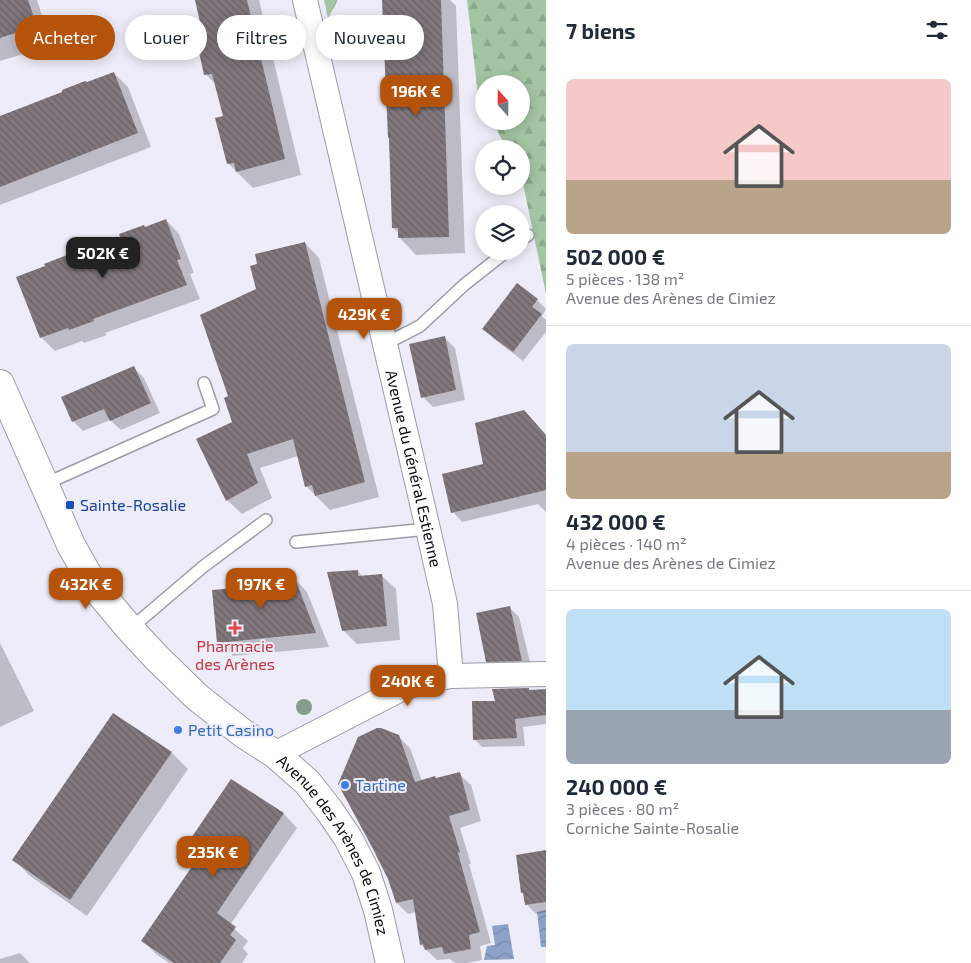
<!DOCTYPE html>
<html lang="fr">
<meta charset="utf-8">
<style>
body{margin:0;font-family:"Exo 2",sans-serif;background:#f6f6f7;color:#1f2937;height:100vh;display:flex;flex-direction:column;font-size:19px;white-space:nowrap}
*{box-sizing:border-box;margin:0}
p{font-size:16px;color:#747a83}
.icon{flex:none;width:28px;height:28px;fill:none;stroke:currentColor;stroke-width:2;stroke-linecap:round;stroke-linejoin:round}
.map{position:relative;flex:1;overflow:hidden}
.details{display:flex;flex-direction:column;background:#fff;width:425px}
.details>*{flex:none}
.hud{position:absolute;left:15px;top:15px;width:455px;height:45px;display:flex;gap:10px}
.needle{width:32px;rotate:339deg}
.controls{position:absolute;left:475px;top:75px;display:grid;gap:10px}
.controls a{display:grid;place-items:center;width:55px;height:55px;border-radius:50%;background:#fff;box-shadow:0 2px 12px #0003;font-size:25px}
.price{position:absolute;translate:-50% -42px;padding:0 11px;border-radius:10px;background:#b45309;color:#fff;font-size:16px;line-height:32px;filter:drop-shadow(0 1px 2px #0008)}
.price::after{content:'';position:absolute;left:50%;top:30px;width:15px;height:11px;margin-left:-8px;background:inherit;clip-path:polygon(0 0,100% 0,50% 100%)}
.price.on{background:#222;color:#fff}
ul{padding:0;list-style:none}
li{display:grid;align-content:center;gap:10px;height:265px;padding:0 20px}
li+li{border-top:1px solid #e0e1e3}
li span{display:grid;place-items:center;height:155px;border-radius:8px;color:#555}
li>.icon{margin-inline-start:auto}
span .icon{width:90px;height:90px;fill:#fffc;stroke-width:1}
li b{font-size:21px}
h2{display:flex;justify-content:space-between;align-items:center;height:60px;padding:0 20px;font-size:21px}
.tag{padding:0 18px;border-radius:22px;background:#fff;box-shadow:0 2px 12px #0003;font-size:18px;line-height:45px}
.tag.on{background:#b45309;color:#fff}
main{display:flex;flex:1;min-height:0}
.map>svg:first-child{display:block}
</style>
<main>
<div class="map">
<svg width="546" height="963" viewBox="0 0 546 963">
<defs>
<pattern id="forest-firs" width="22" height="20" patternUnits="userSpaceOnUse" patternTransform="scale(1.25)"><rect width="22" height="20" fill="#a3c5a3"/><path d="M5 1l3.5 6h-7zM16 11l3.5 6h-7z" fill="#8ba88b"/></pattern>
<pattern id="water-waves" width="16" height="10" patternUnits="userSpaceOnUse" patternTransform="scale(1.25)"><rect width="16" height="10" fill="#8da2c8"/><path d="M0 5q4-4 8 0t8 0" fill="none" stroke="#788aab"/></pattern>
<pattern id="building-back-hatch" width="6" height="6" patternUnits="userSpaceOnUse" patternTransform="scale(1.25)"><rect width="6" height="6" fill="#81777d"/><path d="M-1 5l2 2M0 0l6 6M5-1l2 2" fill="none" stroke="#686065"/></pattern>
</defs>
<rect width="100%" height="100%" fill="#edecf8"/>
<path fill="url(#forest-firs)" d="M324,0h14l-10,18z
M467,0h79v294l-25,-120v-25h-14l-15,-28h29v-37h-37v21l-6,-10z"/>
<path fill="url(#water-waves)" d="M546,910v37h-5l-4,-35z
M508,924l6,35 -30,1 3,-14 8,-1 -3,-19z"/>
<path fill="#0003" d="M0,0h37l13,40 -18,6 1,5 -33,10z
M197,0h62l42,175 -48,13 -25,-25 -3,-46 -8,-32 -12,-11 -2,-46z
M383,0h67l6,6 9,247 -49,2 -16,-17v-4l-7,-6z
M114,73l14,14 23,60 -151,58v-89l64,-23z
M166,220l13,14 15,39 -4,1 10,25 -95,34 2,2 -23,8 -2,-2 -27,10 -14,-14 6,-70 20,-11 2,2z
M305,243l14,15 60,239 -49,13 -24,-24 -8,-30 -38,12 12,30 -30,16 -15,-14 7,-78 -5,-25 28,-107z
M537,300l9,9 -4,7 4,4v12l-23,29 -29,-22 -10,-10z
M445,338l10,10 10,52 -32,7 -10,-10z
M134,368l10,10 16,35 -39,17 -11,-10 -27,11 -10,-10z
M546,435v77l-8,-8 -76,18 -9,-10 32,-47z
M358,571l5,6 19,-1 14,13 4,51 -43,4 -14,-14z
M293,577l14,15 22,55 -96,9 -14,-14 17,-53z
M509,607l10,10 13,53 -35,1 -10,-10z
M0,643l34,68 -34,16z
M546,690v34l-23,3 2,19 -43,1 -8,-8 22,-37 34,-11z
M398,736l12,12 12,33 15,-2 22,-5 12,11 10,36 -21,7 11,36h-2l22,79 -11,3 2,14 -15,3h-12l-5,-4 -13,1 -16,-15 -5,-33 -8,2 -11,-11z
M172,753l16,16 -101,147 -57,-40 -17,-17z
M232,781l52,33 13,14 -67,97 18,16 -5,7 5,6 -6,9h-73l-13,-9 -13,-13 50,-74 -12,-12z
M546,852v60l-10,2 -10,-10 -1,-9 -3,-3z
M20,953l10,10h-30v-4z"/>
<path fill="url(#building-back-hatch)" d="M0,0h28l9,26 -37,12z
M195,0h52l38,159 -49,13 -2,-9 -7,1 -12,-46 8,-2 -11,-42 -8,1 -10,-46 7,-2z
M382,0h59l8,237 -51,1v-10h-6l-3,-90h-1z
M114,72l24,61 -138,54v-71l62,-24v-2l23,-9 2,1z
M166,219l15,40 -4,1 10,25 -94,34 1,2 -25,9 -1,-2 -28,10 -24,-61 29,-11 -1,-2 23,-9 1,3 52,-21 -1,-3 25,-9 1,2z
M305,242l60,240 -50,14 -3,-11 -7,2 -12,-48 -46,15 11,29 -32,18 -30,-62 36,-17 -8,-24 4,-2 -28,-81 56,-26 -6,-23 7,-2 -2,-10z
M517,283l21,16 -6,8 10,7 -29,38 -31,-23z
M445,336l11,54 -35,8 -12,-54z
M134,366l17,37 -41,18 -6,-12 -32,13 -11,-25z
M524,410l22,25v55l-95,23 -9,-39 41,-10 -8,-41z
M358,570v6l24,-2 5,52 -45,5 -15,-59z
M294,576l22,57 -99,10 -5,-53 23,-2 -1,-7z
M510,606l12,55 -36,1 -10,-49z
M529,688v2l17,-1v26l-31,4 2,19 -44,2 -1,-39h23l-3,-12z
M113,713l59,39 -102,148 -58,-40z
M377,728h4l18,7 16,47 20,-6 1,2 24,-6 10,38 -21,6 11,36 -2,1 22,79 -11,3 2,14 -27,5 -2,-7 -17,3 -2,-6 -3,1 -7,-46 -17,4 -8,-24 -15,-30 -35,-65 20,-47z
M231,779l53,34 -67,100 19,14 -6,8 6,5 -16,23h-46l-33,-22 52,-76 -14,-9z
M546,850v52l-21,3 -2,-12h-2l-5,-38z"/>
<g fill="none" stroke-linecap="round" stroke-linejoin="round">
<g stroke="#9d9ca7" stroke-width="14">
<path id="service" d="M521,240l7,-5
M385,344l35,-18 44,-41 43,-34
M45,484l168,-75 -9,-26
M296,542l132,-13
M130,629l74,-63 62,-46"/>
</g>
<g stroke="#9d9ca7" stroke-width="26">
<g id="minor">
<path id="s1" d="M305,0l123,529 17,75 6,72"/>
<path d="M275,754l126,-65 23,-8 27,-5 95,-2"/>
</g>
</g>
<g stroke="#9d9ca7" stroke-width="30">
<g id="tertiary">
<path id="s2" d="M0,384l71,161 23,41 36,43 27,29 40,39 47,37 31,20 32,28 22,28 19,28 18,35 12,37 12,53"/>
</g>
</g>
<use href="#service" stroke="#fff" stroke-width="11"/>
<use href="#minor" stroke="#fff" stroke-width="24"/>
<use href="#tertiary" stroke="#fff" stroke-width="28"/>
</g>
<circle fill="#849e8b" cx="304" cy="707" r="8"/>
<rect fill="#1a4fb4" stroke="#edecf8" stroke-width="2" x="65" y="500" width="10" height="10" rx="2.5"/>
<path fill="#e0444e" stroke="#edecf8" stroke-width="2" d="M232.5 620.5h5v5h5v5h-5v5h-5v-5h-5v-5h5z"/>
<g fill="#3f7fe0" stroke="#edecf8" stroke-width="2">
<circle cx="178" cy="730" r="5"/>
<circle cx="345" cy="785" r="5"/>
</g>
<g text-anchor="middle" stroke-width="4" stroke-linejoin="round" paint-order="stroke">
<g font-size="16" fill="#0b0b0f" stroke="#edecf8">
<text dy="6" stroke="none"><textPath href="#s1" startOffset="481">Avenue du Général Estienne</textPath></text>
<text dy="6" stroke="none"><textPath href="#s2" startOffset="582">Avenue des Arènes de Cimiez</textPath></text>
</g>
<g font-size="16" fill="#164399" stroke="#edecf8" text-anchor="start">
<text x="80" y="511">Sainte-Rosalie</text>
</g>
<g font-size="16" fill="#be3a42" stroke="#edecf8">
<text x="235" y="652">Pharmacie<tspan x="235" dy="18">des Arènes</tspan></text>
</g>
<g font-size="16" fill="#366cbe" stroke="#edecf8" text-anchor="start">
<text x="188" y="736">Petit Casino</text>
<text x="355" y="791">Tartine</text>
</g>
</g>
</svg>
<div class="controls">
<a><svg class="needle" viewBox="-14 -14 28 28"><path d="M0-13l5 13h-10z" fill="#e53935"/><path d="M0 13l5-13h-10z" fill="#747a83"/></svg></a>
<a><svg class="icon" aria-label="locate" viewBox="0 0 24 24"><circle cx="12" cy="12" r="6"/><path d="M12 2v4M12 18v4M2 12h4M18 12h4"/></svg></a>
<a><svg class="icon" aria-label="layers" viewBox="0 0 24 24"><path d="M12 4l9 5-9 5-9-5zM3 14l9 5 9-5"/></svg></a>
</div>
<b class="price" style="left:416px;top:117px">196K €</b>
<b class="price on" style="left:103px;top:279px">502K €</b>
<b class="price" style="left:364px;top:340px">429K €</b>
<b class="price" style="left:86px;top:610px">432K €</b>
<b class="price" style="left:261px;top:610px">197K €</b>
<b class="price" style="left:408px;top:707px">240K €</b>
<b class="price" style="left:213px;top:878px">235K €</b>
<div class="hud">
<a class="tag on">Acheter</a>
<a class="tag">Louer</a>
<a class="tag">Filtres</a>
<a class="tag">Nouveau</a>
</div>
</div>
<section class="details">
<h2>7 biens<svg class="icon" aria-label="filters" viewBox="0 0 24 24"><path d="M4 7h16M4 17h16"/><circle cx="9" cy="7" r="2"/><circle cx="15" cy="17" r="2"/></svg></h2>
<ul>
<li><span style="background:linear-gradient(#f6c9c9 65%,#b9a48a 0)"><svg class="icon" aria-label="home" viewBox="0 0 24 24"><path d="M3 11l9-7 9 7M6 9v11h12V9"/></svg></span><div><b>502 000 €</b><p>5 pièces · 138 m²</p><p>Avenue des Arènes de Cimiez</p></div></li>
<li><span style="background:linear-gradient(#c9d6e8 70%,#b9a48a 0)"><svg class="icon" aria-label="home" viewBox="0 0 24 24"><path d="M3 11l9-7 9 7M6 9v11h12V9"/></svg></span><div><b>432 000 €</b><p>4 pièces · 140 m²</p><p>Avenue des Arènes de Cimiez</p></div></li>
<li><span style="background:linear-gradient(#bfe0f5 65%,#9aa5b1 0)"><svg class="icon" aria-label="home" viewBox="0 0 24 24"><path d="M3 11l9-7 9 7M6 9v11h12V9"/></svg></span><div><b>240 000 €</b><p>3 pièces · 80 m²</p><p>Corniche Sainte-Rosalie</p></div></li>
</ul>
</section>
</main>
